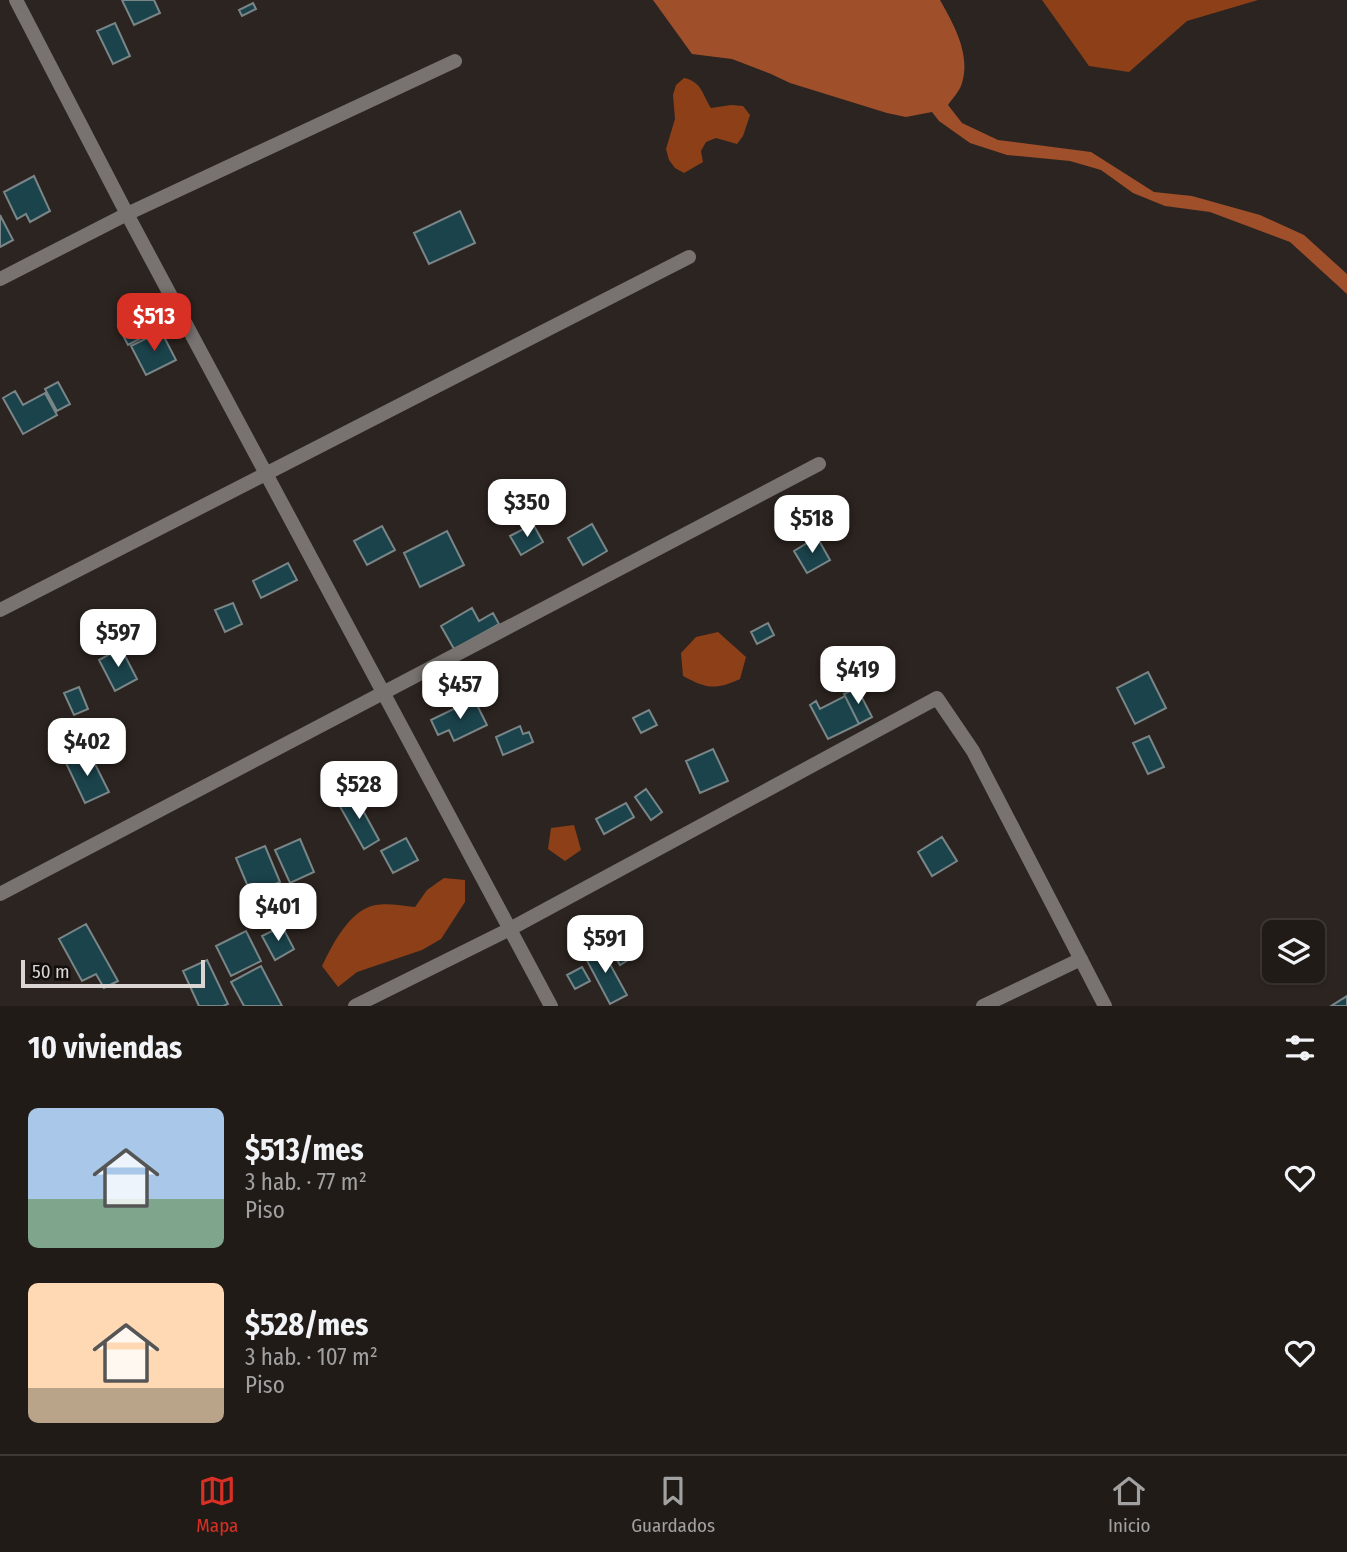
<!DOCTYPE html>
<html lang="es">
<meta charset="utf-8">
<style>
body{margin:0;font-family:"Fira Sans Condensed",sans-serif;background:#2d2825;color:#f1f3f6;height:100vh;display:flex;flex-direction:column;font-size:26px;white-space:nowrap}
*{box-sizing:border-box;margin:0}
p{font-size:23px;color:#a2a1a2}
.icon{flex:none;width:38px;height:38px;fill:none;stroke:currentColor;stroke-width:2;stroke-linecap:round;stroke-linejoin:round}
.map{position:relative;height:1006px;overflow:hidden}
.drawer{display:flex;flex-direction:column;background:#211b18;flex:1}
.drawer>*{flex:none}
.tools{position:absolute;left:1262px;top:920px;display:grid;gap:14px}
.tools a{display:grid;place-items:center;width:63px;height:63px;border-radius:10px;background:#211b18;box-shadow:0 2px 5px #0004,0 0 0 2px #3e3937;font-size:35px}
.scale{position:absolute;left:21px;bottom:18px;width:184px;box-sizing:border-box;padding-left:7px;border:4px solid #dbd6d3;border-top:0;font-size:19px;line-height:24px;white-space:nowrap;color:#dbd6d3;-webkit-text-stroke:5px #120e0c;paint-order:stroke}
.price{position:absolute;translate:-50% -60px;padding:0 16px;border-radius:14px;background:#fff;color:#222;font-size:23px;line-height:46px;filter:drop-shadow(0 2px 4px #0008)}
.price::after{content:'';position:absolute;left:50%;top:42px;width:21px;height:16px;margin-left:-10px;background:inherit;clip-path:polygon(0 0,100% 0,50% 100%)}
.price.on{background:#d93025;color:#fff}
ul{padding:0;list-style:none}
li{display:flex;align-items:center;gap:21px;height:175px;padding:0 28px}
li span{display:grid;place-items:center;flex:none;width:196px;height:140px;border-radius:10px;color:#555}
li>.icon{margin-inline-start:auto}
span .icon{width:84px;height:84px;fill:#fffc;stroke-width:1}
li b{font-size:30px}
h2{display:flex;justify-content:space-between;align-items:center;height:84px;padding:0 28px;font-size:30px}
.menu{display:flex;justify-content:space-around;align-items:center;height:98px;border-top:2px solid #3e3937;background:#211b18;font-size:19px;color:#a2a1a2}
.menu a{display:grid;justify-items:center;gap:4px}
.menu .on{color:#d93025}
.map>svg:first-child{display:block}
</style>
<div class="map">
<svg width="1347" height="1006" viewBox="0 0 1347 1006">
<rect width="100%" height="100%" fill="#2c2420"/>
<path fill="#8d4018" d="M1042,0h216l-71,21 -58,51 -40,-6z
M684,78c18,4 18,16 27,30l20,-3 12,1 7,9 -7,21 -6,8 -21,-6 -10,4 -5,9 2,11 -19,11 -9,-5 -6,-8 -3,-11 9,-30 -2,-24 3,-10z
M718,632l28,25 -6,22c-24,11 -33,10 -57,-3l-2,-23 15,-16z
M574,825l7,25 -16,11 -17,-12 3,-21z
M444,878l21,2v22l-24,37 -19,11 -65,22 -19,15 -16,-21c10,-21 28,-57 54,-61 12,-2 27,1 39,2l12,-17z"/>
<path fill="#9f502a" d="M653,0h287c14,25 32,56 21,86 -3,7 -9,13 -13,19l14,18 36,17 93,12 63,40 38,4 68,19 44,20 43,39v20l-57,-52 -80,-30 -45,-6 -32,-13 -32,-23 -31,-9 -63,-6 -37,-12 -31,-22 -7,-9 -26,5 -19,-4 -97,-30 -19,-9 -39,-15 -40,-5z"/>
<path fill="#1b434b" stroke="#798587" stroke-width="2" d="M122,0h32l6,13 -26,12z
M253,3l3,6 -14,7 -3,-6z
M115,23l15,33 -17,8 -16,-33z
M34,176l16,35 -20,11 -4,-8 -9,5 -13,-27z
M460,211l15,32 -46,21 -15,-31z
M0,215l13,25 -13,7z
M134,318l9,19 -15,8 -10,-19z
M161,331l15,29 -30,15 -15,-29z
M58,382l12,22 -13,7 -12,-22z
M15,391l8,14 22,-12 12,22 -34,19 -20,-36z
M533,524l10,18 -22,13 -11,-19z
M592,524l15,27 -24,14 -15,-27z
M382,526l13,24 -28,15 -13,-24z
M447,531l17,34 -44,22 -16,-34z
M817,537l13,23 -23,13 -13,-22z
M288,563l9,17 -36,18 -8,-17z
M233,603l9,21 -17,8 -10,-22z
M472,608l7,13 14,-8 6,11 -45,25 -13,-23z
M768,623l6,12 -17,9 -6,-12z
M121,648l16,31 -22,12 -16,-31z
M1148,672l18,36 -31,16 -18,-36z
M79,687l9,22 -14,6 -10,-22z
M857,688l15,29 -13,7 -15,-30z
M845,696l14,28 -31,15 -18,-34 6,-4 4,8z
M474,699l13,26 -33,16 -5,-11 -11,5 -7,-15z
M649,710l8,15 -16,8 -8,-15z
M520,726l3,8 6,-2 4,10 -30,13 -7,-18z
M1149,736l15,31 -16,7 -15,-31z
M713,749l15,32 -28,12 -14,-32z
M89,752l20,40 -24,11 -19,-40z
M646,789l16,23 -11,8 -16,-23z
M354,794l25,46 -15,9 -26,-46z
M626,803l8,14 -30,17 -8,-15z
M942,837l15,24 -25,15 -14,-24z
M406,838l12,22 -25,13 -12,-22z
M300,839l14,33 -24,11 -15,-33z
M265,846l15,36 -29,12 -15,-36z
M619,919l20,34 -19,12 -20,-34z
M86,924l32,57 -14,7 -8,-14 -14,7 -23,-42z
M282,926l12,23 -19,11 -13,-24z
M246,931l15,30 -30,15 -15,-30z
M600,946l27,49 -17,9 -26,-49z
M207,960l21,44 -5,2h-24l-16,-35z
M261,966l21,40h-38l-13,-24z
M582,967l8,14 -15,8 -8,-14z
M1347,996v10h-16z"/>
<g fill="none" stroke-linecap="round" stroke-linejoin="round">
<path stroke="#787371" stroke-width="14" d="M16,0l111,214 424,792
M0,279l127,-65 328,-153
M0,610l689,-353
M0,894l819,-430
M355,1006l155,-77 427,-231 36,53 132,255
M983,1006l98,-47"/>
</g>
</svg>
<div class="tools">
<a><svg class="icon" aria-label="layers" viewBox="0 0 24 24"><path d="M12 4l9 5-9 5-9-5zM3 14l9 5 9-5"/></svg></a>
</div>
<div class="scale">50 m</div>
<b class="price on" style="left:154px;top:353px">$513</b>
<b class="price" style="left:527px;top:539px">$350</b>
<b class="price" style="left:812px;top:555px">$518</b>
<b class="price" style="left:118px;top:669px">$597</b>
<b class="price" style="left:858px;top:706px">$419</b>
<b class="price" style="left:460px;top:721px">$457</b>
<b class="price" style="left:87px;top:778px">$402</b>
<b class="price" style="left:359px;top:821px">$528</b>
<b class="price" style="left:278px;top:943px">$401</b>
<b class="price" style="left:605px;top:975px">$591</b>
</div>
<section class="drawer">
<h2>10 viviendas<svg class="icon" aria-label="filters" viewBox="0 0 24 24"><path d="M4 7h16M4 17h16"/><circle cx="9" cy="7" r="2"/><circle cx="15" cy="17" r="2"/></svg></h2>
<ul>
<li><span style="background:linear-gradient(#a9c7e8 65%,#7fa58c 0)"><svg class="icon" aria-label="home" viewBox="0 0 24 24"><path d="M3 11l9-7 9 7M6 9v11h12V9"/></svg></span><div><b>$513/mes</b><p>3 hab. · 77 m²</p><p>Piso</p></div><svg class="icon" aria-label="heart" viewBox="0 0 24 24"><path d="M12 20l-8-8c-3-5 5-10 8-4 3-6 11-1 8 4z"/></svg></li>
<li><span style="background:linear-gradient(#ffd9b3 75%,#b9a48a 0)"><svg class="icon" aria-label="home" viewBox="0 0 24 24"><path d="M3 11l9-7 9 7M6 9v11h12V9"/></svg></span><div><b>$528/mes</b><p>3 hab. · 107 m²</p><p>Piso</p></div><svg class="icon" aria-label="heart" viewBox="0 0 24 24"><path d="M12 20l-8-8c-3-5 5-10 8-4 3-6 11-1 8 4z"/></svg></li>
</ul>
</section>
<nav class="menu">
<a class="on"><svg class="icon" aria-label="map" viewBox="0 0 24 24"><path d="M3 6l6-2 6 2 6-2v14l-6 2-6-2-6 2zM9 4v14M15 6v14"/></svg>Mapa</a>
<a><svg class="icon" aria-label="saved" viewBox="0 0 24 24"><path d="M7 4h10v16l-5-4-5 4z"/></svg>Guardados</a>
<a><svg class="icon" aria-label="home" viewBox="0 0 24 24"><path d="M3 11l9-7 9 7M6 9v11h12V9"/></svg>Inicio</a>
</nav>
